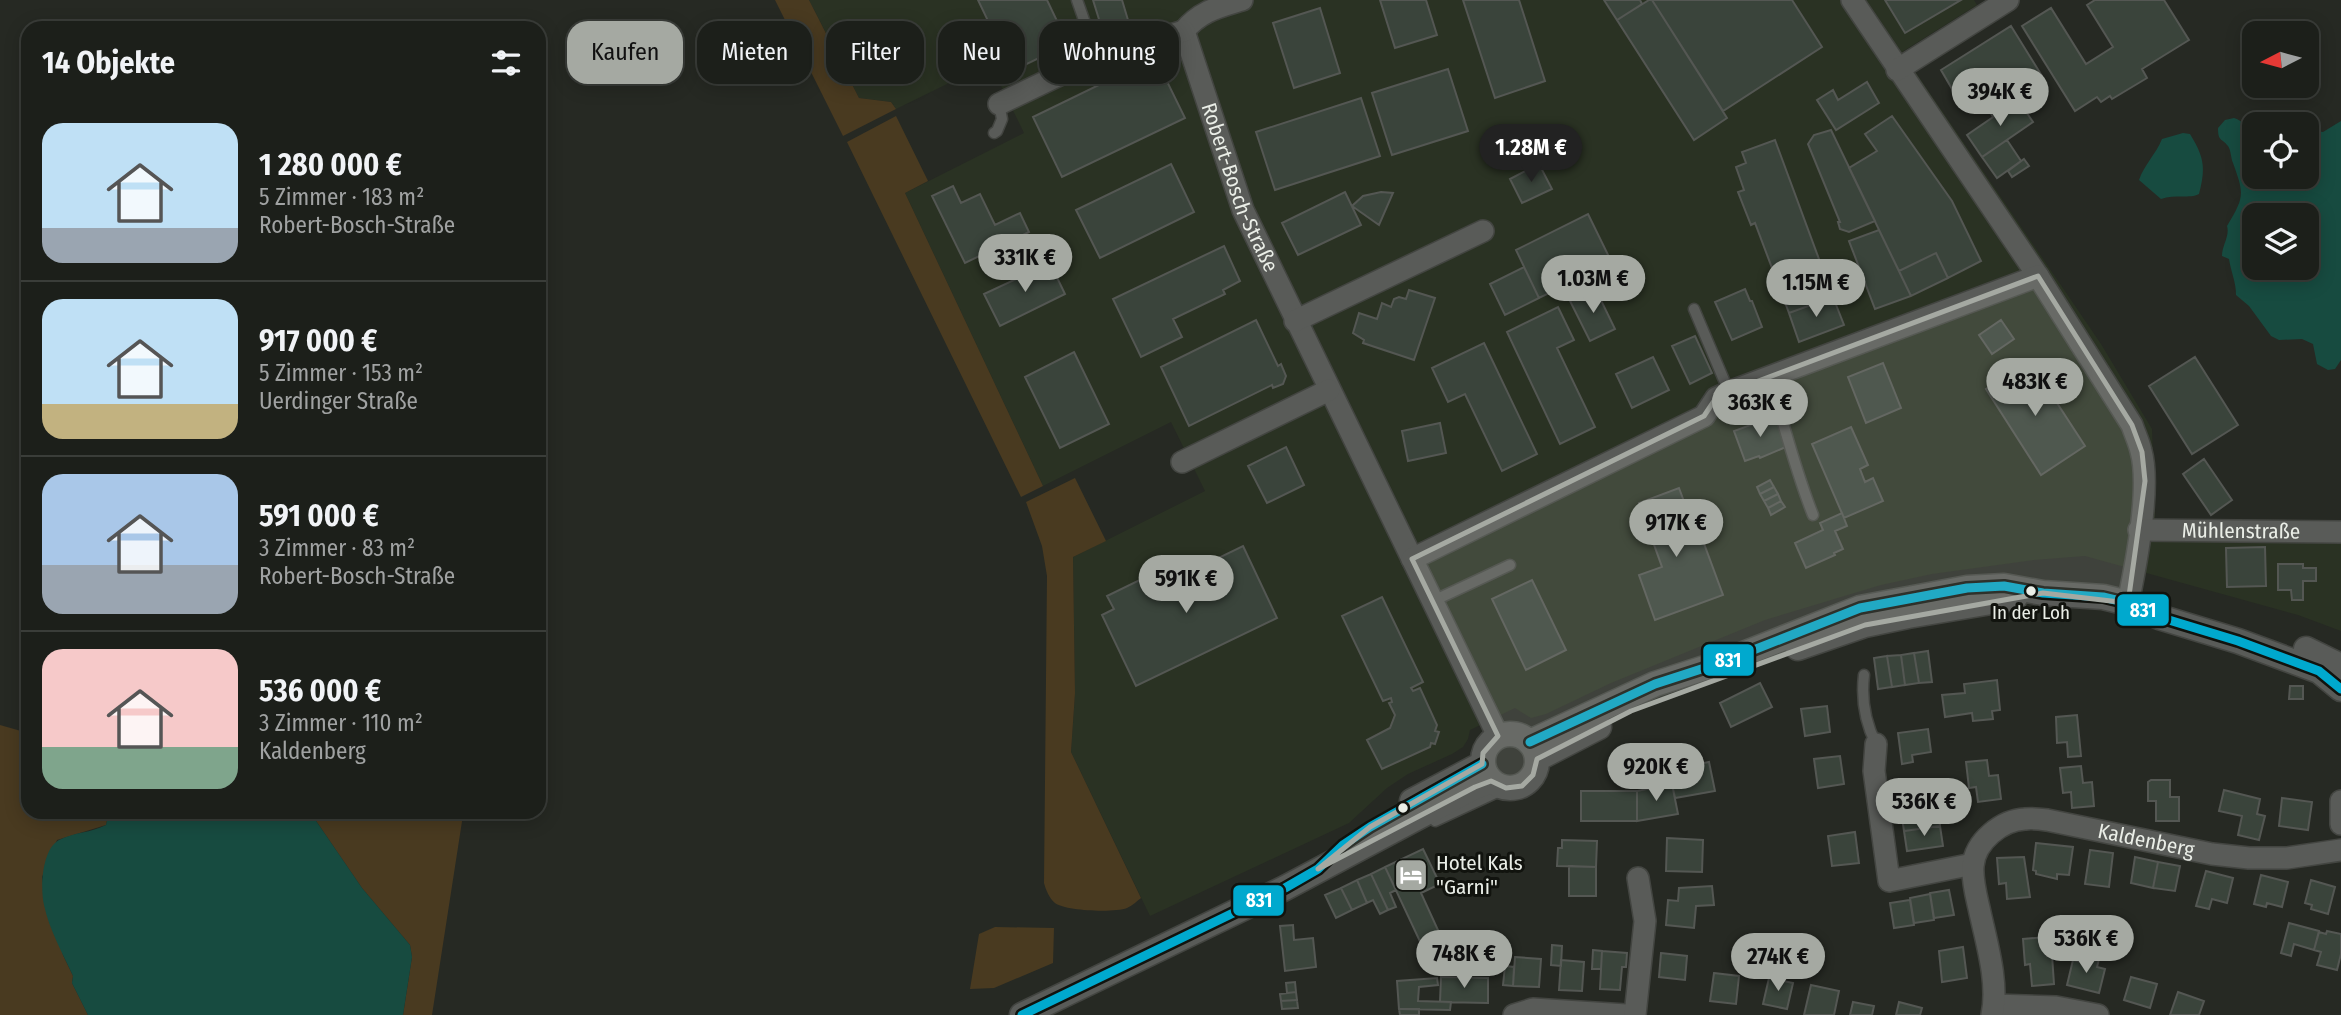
<!DOCTYPE html>
<html lang="de">
<meta charset="utf-8">
<style>
body{margin:0;font-family:"Fira Sans Condensed",sans-serif;background:#292c27;color:#f1f3f6;height:100vh;display:flex;flex-direction:column;font-size:26px;white-space:nowrap}
*{box-sizing:border-box;margin:0}
p{font-size:23px;color:#a0a2a2}
.icon{flex:none;width:38px;height:38px;fill:none;stroke:currentColor;stroke-width:2;stroke-linecap:round;stroke-linejoin:round}
.map{position:relative;flex:1;overflow:hidden}
.side{position:absolute;left:21px;top:21px;width:525px;height:798px;display:flex;flex-direction:column;background:#1c1f1a;border-radius:21px;box-shadow:0 4px 18px #0003,0 0 0 2px #3a3d39}
.side>*{flex:none}
.guide{position:absolute;left:567px;top:21px;width:665px;height:63px;display:flex;gap:14px}
.needle{width:46px;rotate:264deg}
.controls{position:absolute;left:2242px;top:21px;display:grid;gap:14px}
.controls a{display:grid;place-items:center;width:77px;height:77px;border-radius:14px;background:#1c1f1a;box-shadow:0 4px 18px #0003,0 0 0 2px #3a3d39;font-size:35px}
.price{position:absolute;translate:-50% -60px;padding:0 16px;border-radius:24px;background:#a5a9a2;color:#111;font-size:23px;line-height:46px;filter:drop-shadow(0 2px 4px #0008)}
.price::after{content:'';position:absolute;left:50%;top:42px;width:21px;height:16px;margin-left:-10px;background:inherit;clip-path:polygon(0 0,100% 0,50% 100%)}
.price.active{background:#222;color:#fff}
ul{padding:0;list-style:none}
li{display:flex;align-items:center;gap:21px;height:175px;padding:0 21px}
li+li{border-top:2px solid #3a3d39}
li span{display:grid;place-items:center;flex:none;width:196px;height:140px;border-radius:21px;color:#555}
li>.icon{margin-inline-start:auto}
span .icon{width:84px;height:84px;fill:#fffc;stroke-width:1}
li b{font-size:30px}
h2{display:flex;justify-content:space-between;align-items:center;height:84px;padding:0 21px;font-size:30px}
.chip{padding:0 24px;border-radius:21px;background:#1c1f1a;box-shadow:0 4px 18px #0003,0 0 0 2px #3a3d39;font-size:24px;line-height:63px}
.chip.active{background:#a5a9a2;color:#111}
.map>svg:first-child{display:block}
</style>
<div class="map">
<svg width="2341" height="1015" viewBox="0 0 2341 1015">
<rect width="100%" height="100%" fill="#262923"/>
<path fill="#2a3223" d="M809,0h1165l3,5 -75,47 199,292 51,85 4,110 185,-1v93l-43,-16 -213,-59 -51,4 -102,14 -51,11 -116,35 -154,63 -65,31 -15,4 -16,-10 -45,22 -2,9 -5,8 -11,7 -44,20 -21,14 -38,35 -199,93 -79,-164 4,-59 -2,-136 132,-66 -34,-69 -128,64 -138,-293 119,-60 -34,-70 -94,46 -5,-7 -32,-4z"/>
<path fill="#493a20" d="M775,0h34l50,98 32,4 5,7 -53,27z
M896,116l32,65 -23,12 138,293 -22,11 -174,-355z
M1075,478l31,63 -33,16 2,136 -4,59 70,146c-4,3 -9,8 -14,10 -13,5 -62,3 -72,-5 -6,-5 -9,-13 -11,-20l3,-307 -5,-30 -16,-44z
M0,725l28,8v79h81l-3,13 -49,15 -15,37 2,13 19,65 10,21 -1,7 16,32h-88z
M310,812h140l13,3 -31,200h-29l9,-58 -2,-12 -48,-57z
M995,927l59,1 -1,35 -59,25 -24,1 9,-55z"/>
<path fill="#174b40" fill-rule="evenodd" d="M2234,118c12,4 15,12 13,24l7,10v25h52l1,-47 16,2 18,-11v239l-6,9 -7,1 -11,-6 -4,-20 -11,-5 -23,1 -8,-4 -22,-30 -13,-11c0,-13 -5,-23 -7,-36l-7,-3c0,-11 8,-20 5,-30 18,-30 17,-32 6,-63 -2,-4 -2,-13 -5,-17 -6,-8 -10,-4 -10,-18l7,-8zM2254,215h52v53h-52z
M2183,133l7,1c14,23 16,33 9,60 -9,5 -24,0 -38,5l-22,-19c5,-15 17,-26 23,-41z
M109,812h201l52,76 48,57 2,12 -9,58h-315l-16,-32 1,-7c-10,-22 -24,-47 -29,-71 -4,-17 -2,-56 15,-65 15,-8 32,-7 47,-15z"/>
<path fill="#3a443b" stroke="#545753" stroke-width="2" d="M978,0h69l21,44 -56,27z
M1093,0h29l6,20 -26,9z
M1380,0h46l11,35 -42,13z
M1463,0h56l26,81 -50,17z
M1604,0h36l2,4 -25,16z
M1649,0h3l75,118 -33,22 -77,-120z
M1652,0h140l30,47 -99,64z
M1885,0h76l-56,33z
M2095,0h69l25,40 -47,29 5,9 -35,21 -2,-3 -9,6 -4,-5 -22,14 -53,-85 29,-18 35,56 27,-17 -26,-42z
M1320,8l20,65 -46,15 -21,-65z
M2011,26l31,50 -53,34 -17,-27 -17,11 -14,-24z
M880,28l17,35 -21,11 -18,-36z
M961,36l10,22 -14,6 -10,-21z
M912,39l12,25 -14,7 -12,-25z
M1154,55l31,63 -123,59 -29,-60 105,-51 -1,-3z
M1448,69l20,62 -76,24 -20,-62z
M1867,82l12,21 -43,27 -19,-30 16,-10 5,10z
M2021,90l3,5 -31,22 -4,-7z
M1361,98l19,58 -105,34 -19,-58z
M2018,100l15,22 -51,35 -15,-22z
M1892,116l60,85 29,60 -33,17 -12,-25 -37,18 -50,-103 28,-17 -12,-17z
M1831,130l44,91 -26,11 -9,-3 -2,-7h2l-32,-78 6,-9z
M1775,140l58,157 -44,16 -34,-90 -4,2 -13,-33 6,-2 -8,-23 10,-4 -4,-11z
M2007,140l14,21 -24,17 -15,-21z
M2024,159l5,7 -17,11 -4,-6z
M1171,164l23,48 -94,46 -24,-48z
M1539,164l13,25 -30,14 -12,-24z
M953,186l8,17 19,-9 15,31 25,-12 9,19 -64,31 -33,-67z
M1345,192l16,33 -63,30 -16,-32z
M1381,192l12,1 -14,32 -27,-19 11,-10z
M1588,214l24,49 -73,35 -23,-48z
M1879,230l32,66 -36,13 -26,-68z
M1224,246l16,35 -17,9 2,4 -52,25 9,18 -41,20 -28,-58z
M1936,253l12,25 -37,18 -12,-25z
M1050,263l15,31 -65,32 -16,-32z
M1524,267l15,31 -34,17 -15,-31z
M1595,288l20,41 -25,12 -20,-40z
M1745,289l5,12h2l10,26 -30,13 -17,-38z
M1409,290l26,8 -21,62 -51,-17 1,-3 -11,-7 6,-20 18,6 5,-16 9,4 3,-8 5,-2 7,2z
M1833,297l11,28 -45,17 -10,-29z
M1558,307l16,33 -17,8 38,79 -35,17 -53,-112z
M1256,320l22,46 3,-2 5,12 -3,8 -10,4 -1,-3 -83,41 -28,-59z
M2001,320l13,19 -22,15 -13,-19z
M1695,336l17,37 -22,11 -18,-38z
M1484,343l53,111 -35,17 -37,-77 -17,8 -16,-34z
M1074,352l35,72 -49,24 -35,-71z
M1653,357l16,33 -37,18 -16,-34z
M2195,357l43,68 -46,29 -43,-68z
M2029,360l56,86 -44,29 -55,-86z
M1883,363l18,45 -35,15 -18,-46z
M1775,416l11,31 -26,11 -1,-2 -14,5 -11,-30z
M1440,423l6,30 -38,8 -6,-30z
M1851,427l17,38 -8,4 5,13 8,-4 10,23 -39,17 -32,-74z
M1286,447l18,38 -37,18 -19,-37z
M2204,459l28,41 -21,15 -28,-41z
M1770,480l4,7 -14,7 -3,-7z
M1774,487l4,7 -14,7 -4,-7z
M1679,488l20,54 4,-1 20,54 -68,25 -16,-45 23,-8 -23,-64z
M1778,494l3,7 -13,7 -4,-7z
M1781,501l4,6 -14,8 -3,-7z
M1842,513l5,13 -12,5 8,18 -9,4 1,2 -29,13 -11,-25 28,-13 -3,-7z
M1243,546l34,72 -141,68 -34,-71 12,-6 -7,-13 47,-23 7,13z
M2265,547l1,39 -39,1 -1,-39z
M2278,564h25v4h13v13h-13v19h-11l-1,-10h-13z
M1532,580l34,70 -40,20 -34,-71z
M1382,597l41,85 -12,6 2,3 7,-3 17,37 -2,6 4,1 -4,12 -4,-1 -1,4 -48,22 -15,-29 23,-12 5,-13 -6,-12 3,-1 -1,-4 -8,3 -41,-85z
M1928,651l4,31 -13,1 -5,-30z
M1914,653l5,30 -14,2 -4,-30z
M1901,655l4,30 -13,2 -5,-31z
M1887,656l5,31 -14,2 -4,-31z
M1997,680l3,30 -8,1 1,8 -20,2 -1,-8 -27,4 -3,-22 23,-2 -1,-9z
M1760,683l12,24 -41,20 -11,-24z
M2290,686h13v13h-14z
M1827,706l3,26 -25,4 -4,-27z
M2077,715l4,41 -13,1 -1,-15 -10,1 -1,-26z
M1928,729l3,23 -19,3 1,7 -11,2 -4,-31z
M1840,756l4,28 -26,4 -4,-29z
M1987,760l2,16 9,-1 3,24 -23,3 -2,-15 -7,1 -3,-26z
M1709,762l6,29 -40,7 -6,-28z
M2081,766l2,17 9,-1 2,24 -22,2 -1,-16 -8,1 -3,-25z
M2151,780h19v17h9v24h-23v-20h-8v-19z
M1672,784l6,30 -41,7v-30z
M2224,790l36,9 -3,15 8,2 -6,24 -21,-5 4,-19 -23,-5z
M1581,791h56v30h-56z
M2282,798l30,4 -4,28 -29,-4z
M1937,806l3,20 -36,5 -3,-20z
M1940,826l3,20 -36,5 -3,-20z
M1855,832l4,31 -27,3 -4,-30z
M1667,838l36,2 -1,32 -36,-1z
M1562,840l35,1 -1,26 -39,-1 1,-18h4z
M2036,843l37,4 -4,28 -12,-1v5l-21,-5v-3l-3,-1z
M1423,849l17,35 -19,9 22,48 -19,9 -39,-83z
M2090,850l23,3 -4,34 -24,-3z
M2024,857l6,40 -23,2 -1,-16 -7,1 -2,-26z
M2135,857l23,5 -5,26 -22,-5z
M2158,862l22,4 -5,25 -22,-3z
M1569,866l27,1v29h-27z
M1385,867l11,23 -6,3 6,14 -8,3 -17,-36z
M2206,871l27,7 -6,25 -15,-4 -3,10 -13,-3z
M1371,874l17,36 -8,4 -7,-14 -6,3 -10,-23z
M2261,875l27,7 -6,25 -15,-4 -1,4 -12,-3z
M1357,880l10,23 -15,7 -11,-22z
M2311,880l24,7 -7,27 -17,-5 1,-4 -7,-2z
M1712,886l2,19 -18,1 -2,22 -28,-3 2,-25 10,1 1,-13z
M1341,888l11,22 -16,8 -11,-23z
M1949,890l5,25 -20,3 -4,-25z
M1930,894l4,26 -20,3 -4,-25z
M1910,900l4,25 -20,3 -4,-25z
M2289,923l30,8 -5,19 -20,-6 -3,12 -10,-3z
M1293,925l1,15 19,-2 3,29 -31,4 -5,-45z
M2327,931l14,3v20l-4,16 -20,-5 4,-13 -7,-2 5,-18 7,2z
M2046,937l1,19 5,-1 2,29 -22,2 -2,-22 -5,1 -2,-26z
M1552,945l10,1 -1,20 -10,-1z
M1963,947l4,31 -25,4 -3,-31z
M1593,950l9,1 -1,18h-9z
M1602,951l25,2 -1,14h-4l-2,23 -20,-1z
M1661,953l26,3 -2,24 -26,-3z
M2084,955l15,4 -2,8 8,2 -6,24 -32,-8 6,-25 9,2z
M1515,957l26,2 -2,28 -26,-1z
M1561,960l23,2 -2,29 -23,-1z
M1505,966l9,1 -1,19 -10,-1z
M1714,973l25,3 -3,28 -26,-3z
M1441,977l47,1v25l-48,-1z
M2131,977l26,7 -7,24 -26,-8z
M1437,978l1,7 -19,2 -1,14 33,1 -1,8 -51,-1 -2,-28z
M1769,978l24,5 -6,26 -24,-5z
M1295,982l1,10 -9,1 -1,-10z
M1811,985l28,6 -5,24h-30z
M1296,992l1,8 -16,1 -1,-7z
M2178,992l26,9 -5,14h-29z
M1297,1000l1,8 -16,1 -1,-8z
M1853,1002l21,4 -2,9h-22z
M1899,1002l23,6 -2,7h-24z
M1399,1009h20v6h-19z"/>
<g fill="none" stroke-linecap="round" stroke-linejoin="round">
<g stroke="#434541" stroke-width="13">
<path id="service" d="M1077,0l20,57
M994,133l3,-2 5,-12 -3,-15
M1694,309l35,83
M1769,377c15,46 26,93 44,138
M1433,601l77,-36
M1864,675c-3,25 1,47 12,69
M1435,821l71,-33"/>
</g>
<g stroke="#434541" stroke-width="24">
<g id="minor">
<path d="M1852,0l186,276 94,149c3,9 7,17 9,26 10,36 -5,114 -13,152"/>
<path id="s1" d="M1184,31l59,179 255,526"/>
<path d="M1184,31c16,-20 35,-24 58,-31"/>
<path d="M1897,70l111,-70"/>
<path d="M999,104l98,-47 87,-26"/>
<path d="M1295,321l188,-90"/>
<path d="M1182,462l147,-72"/>
<path id="s2" d="M2139,530l202,2"/>
<path d="M1412,559l292,-143 12,-18 13,-6 309,-116"/>
<path d="M1876,744l-2,27 15,110 84,-17"/>
<path d="M2341,801v23"/>
<path d="M1994,1005l62,2 42,8"/>
<path d="M1514,1015l19,-6 93,6"/>
<path d="M1635,1015l10,-94 -7,-43"/>
<path id="s3" d="M1992,1015c7,-33 -6,-74 -13,-107 -3,-13 -7,-28 -6,-42 2,-25 29,-46 52,-47 7,-1 15,0 22,1l165,34 37,4h38l54,-8"/>
</g>
</g>
<g stroke="#434541" stroke-width="27">
<path id="tertiary" d="M1798,648l67,-23 43,-9 107,-18
M2306,649l35,17
M1483 761a27 27 0 1 1 54 0a27 27 0 1 1-54 0Z
M1530,742l125,-58 68,-22 137,-54 107,-20 37,-2 39,7 60,4 25,6 31,14 79,24 81,30 22,18
M1537,759l62,-32
M1412,801l70,-37
M1022,1015l263,-127 190,-101 16,-6"/>
</g>
<use href="#service" stroke="#595b58" stroke-width="10"/>
<use href="#minor" stroke="#595b58" stroke-width="21"/>
<use href="#tertiary" stroke="#595b58" stroke-width="24"/>
<g stroke="#11130e" stroke-width="14">
<path id="bus-1" d="M1530,742l125,-58 68,-22 137,-54 107,-20 37,-2 39,7 60,4 25,6 31,14 79,24 81,30 22,18
M1022,1015l263,-127 33,-19 25,-24 27,-18 112,-63"/>
</g>
<use href="#bus-1" stroke="#00a9ce" stroke-width="9"/>
</g>
<path fill="#a5a9a2" fill-opacity="0.2" stroke="#a5a9a2" stroke-width="5" stroke-linejoin="round" d="M2038,276l94,149 10,27 3,29 -17,122 -85,-10 -178,32 -234,86 -94,48 -4,16 -11,11 -16,2 -15,-7 -16,6 -157,82 52,-42 112,-63 1,-11 15,-17 -86,-177 292,-143 12,-18 13,-6z"/>
<defs>
<g id="hotel-square" transform="scale(1.75)"><rect x="-9" y="-9" width="18" height="18" rx="4" fill="#a5a9a2" stroke="#11130e"/><path d="M-6-4.5h1.5V1H6V5H4.5V3h-9V5H-6ZM-4 0a1.8 1.8 0 1 1 3.6 0ZM.5 0V-2.5h3Q6-2.5 6 0Z" fill="#fff"/></g>
</defs>
<g fill-rule="evenodd">
<use href="#hotel-square" x="1411" y="875"/>
</g>
<g fill="#eaeee7" stroke="#11130e" stroke-width="2.5">
<circle cx="2031" cy="591" r="6"/>
<circle cx="1403" cy="808" r="6"/>
</g>
<g text-anchor="middle" stroke-width="6" stroke-linejoin="round" paint-order="stroke">
<g font-size="19" fill="#eaeee7" stroke="#11130e">
<text x="2031" y="619">In der Loh</text>
</g>
<g font-size="21" fill="#eaeee7" stroke="#11130e">
<text dy="7" stroke="none"><textPath href="#s1" startOffset="166">Robert-Bosch-Straße</textPath></text>
<text dy="7" stroke="none"><textPath href="#s2" startOffset="102">Mühlenstraße</textPath></text>
<text dy="7" stroke="none"><textPath href="#s3" startOffset="350">Kaldenberg</textPath></text>
</g>
<g font-size="21" fill="#eaeee7" stroke="#11130e" text-anchor="start">
<text x="1436" y="870">Hotel Kals<tspan x="1436" dy="24">"Garni"</tspan></text>
</g>
</g>
<g stroke="#11130e" stroke-width="2.5">
<rect x="2116" y="593" width="54" height="34" rx="7" fill="#00a9ce"/>
<rect x="1702" y="643" width="53" height="34" rx="7" fill="#00a9ce"/>
<rect x="1232" y="884" width="53" height="33" rx="7" fill="#00a9ce"/>
</g>
<g font-size="19" text-anchor="middle" font-weight="bold" fill="#fff">
<text x="2143" y="617">831</text>
<text x="1728" y="667">831</text>
<text x="1259" y="907">831</text>
</g>
</svg>
<div class="controls">
<a><svg class="needle" viewBox="-14 -14 28 28"><path d="M0-13l5 13h-10z" fill="#e53935"/><path d="M0 13l5-13h-10z" fill="#a0a2a2"/></svg></a>
<a><svg class="icon" aria-label="locate" viewBox="0 0 24 24"><circle cx="12" cy="12" r="6"/><path d="M12 2v4M12 18v4M2 12h4M18 12h4"/></svg></a>
<a><svg class="icon" aria-label="layers" viewBox="0 0 24 24"><path d="M12 4l9 5-9 5-9-5zM3 14l9 5 9-5"/></svg></a>
</div>
<b class="price" style="left:2000px;top:128px">394K €</b>
<b class="price active" style="left:1531px;top:184px">1.28M €</b>
<b class="price" style="left:1025px;top:294px">331K €</b>
<b class="price" style="left:1593px;top:315px">1.03M €</b>
<b class="price" style="left:1816px;top:319px">1.15M €</b>
<b class="price" style="left:2035px;top:418px">483K €</b>
<b class="price" style="left:1760px;top:439px">363K €</b>
<b class="price" style="left:1676px;top:559px">917K €</b>
<b class="price" style="left:1186px;top:615px">591K €</b>
<b class="price" style="left:1656px;top:803px">920K €</b>
<b class="price" style="left:1924px;top:838px">536K €</b>
<b class="price" style="left:2086px;top:975px">536K €</b>
<b class="price" style="left:1464px;top:990px">748K €</b>
<b class="price" style="left:1778px;top:993px">274K €</b>
<div class="guide">
<a class="chip active">Kaufen</a>
<a class="chip">Mieten</a>
<a class="chip">Filter</a>
<a class="chip">Neu</a>
<a class="chip">Wohnung</a>
</div>
<section class="side">
<h2>14 Objekte<svg class="icon" aria-label="filters" viewBox="0 0 24 24"><path d="M4 7h16M4 17h16"/><circle cx="9" cy="7" r="2"/><circle cx="15" cy="17" r="2"/></svg></h2>
<ul>
<li><span style="background:linear-gradient(#bfe0f5 75%,#9aa5b1 0)"><svg class="icon" aria-label="home" viewBox="0 0 24 24"><path d="M3 11l9-7 9 7M6 9v11h12V9"/></svg></span><div><b>1 280 000 €</b><p>5 Zimmer · 183 m²</p><p>Robert-Bosch-Straße</p></div></li>
<li><span style="background:linear-gradient(#bfe0f5 75%,#c2b280 0)"><svg class="icon" aria-label="home" viewBox="0 0 24 24"><path d="M3 11l9-7 9 7M6 9v11h12V9"/></svg></span><div><b>917 000 €</b><p>5 Zimmer · 153 m²</p><p>Uerdinger Straße</p></div></li>
<li><span style="background:linear-gradient(#a9c7e8 65%,#9aa5b1 0)"><svg class="icon" aria-label="home" viewBox="0 0 24 24"><path d="M3 11l9-7 9 7M6 9v11h12V9"/></svg></span><div><b>591 000 €</b><p>3 Zimmer · 83 m²</p><p>Robert-Bosch-Straße</p></div></li>
<li><span style="background:linear-gradient(#f6c9c9 70%,#7fa58c 0)"><svg class="icon" aria-label="home" viewBox="0 0 24 24"><path d="M3 11l9-7 9 7M6 9v11h12V9"/></svg></span><div><b>536 000 €</b><p>3 Zimmer · 110 m²</p><p>Kaldenberg</p></div></li>
</ul>
</section>
</div>
